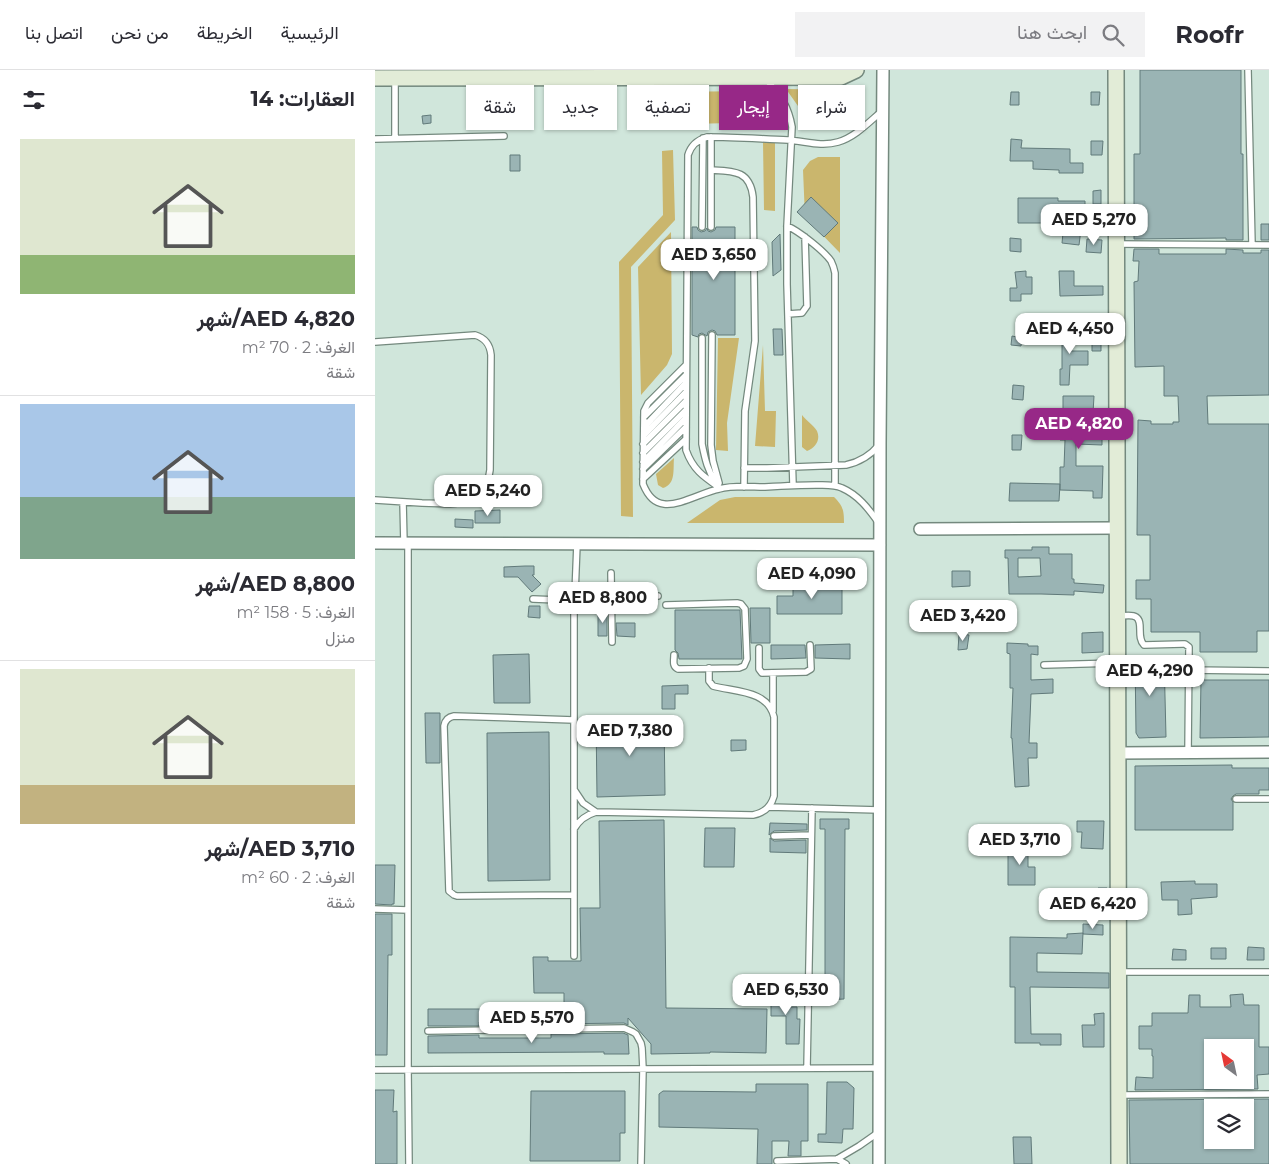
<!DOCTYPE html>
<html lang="ar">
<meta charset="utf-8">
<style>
body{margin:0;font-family:Montserrat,Vazirmatn,sans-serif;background:#f2f2f3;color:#2b2b33;direction:rtl;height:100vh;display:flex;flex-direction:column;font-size:19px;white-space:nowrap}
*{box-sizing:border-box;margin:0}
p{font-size:16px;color:#7c7c81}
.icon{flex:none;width:28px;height:28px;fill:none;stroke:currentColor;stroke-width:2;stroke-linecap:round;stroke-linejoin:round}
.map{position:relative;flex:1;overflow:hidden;direction:ltr}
.sheet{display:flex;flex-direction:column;background:#fff;width:375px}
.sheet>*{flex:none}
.hud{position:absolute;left:15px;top:15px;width:475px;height:45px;direction:rtl;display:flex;gap:10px}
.needle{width:32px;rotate:327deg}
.controls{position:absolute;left:829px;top:969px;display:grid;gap:10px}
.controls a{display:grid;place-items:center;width:50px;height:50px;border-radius:0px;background:#fff;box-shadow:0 1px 4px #0004;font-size:25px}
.price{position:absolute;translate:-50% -42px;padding:0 11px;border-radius:10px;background:#fff;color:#222;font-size:16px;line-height:32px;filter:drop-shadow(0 1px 2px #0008)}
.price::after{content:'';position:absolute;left:50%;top:30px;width:15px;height:11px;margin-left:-8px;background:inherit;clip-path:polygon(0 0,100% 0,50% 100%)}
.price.on{background:#972887;color:#fff}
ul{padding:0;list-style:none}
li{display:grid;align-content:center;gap:10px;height:265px;padding:0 20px}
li+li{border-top:1px solid #e1e1e2}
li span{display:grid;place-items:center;height:155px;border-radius:0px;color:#555}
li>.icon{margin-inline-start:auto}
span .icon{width:90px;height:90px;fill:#fffc;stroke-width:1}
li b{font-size:21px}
h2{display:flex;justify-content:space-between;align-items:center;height:60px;padding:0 20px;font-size:21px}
.pill{padding:0 18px;border-radius:0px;background:#fff;box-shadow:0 1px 4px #0004;font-size:18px;line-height:45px}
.pill.on{background:#972887;color:#fff}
header{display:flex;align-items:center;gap:30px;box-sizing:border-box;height:70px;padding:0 25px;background:#fff;border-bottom:1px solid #e1e1e2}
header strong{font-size:24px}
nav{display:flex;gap:28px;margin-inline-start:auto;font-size:18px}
.search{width:350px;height:45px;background:#f2f2f3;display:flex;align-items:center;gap:12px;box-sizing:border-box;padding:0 18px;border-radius:0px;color:#7c7c81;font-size:19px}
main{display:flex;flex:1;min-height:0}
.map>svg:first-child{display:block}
</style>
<header>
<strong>Roofr</strong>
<div class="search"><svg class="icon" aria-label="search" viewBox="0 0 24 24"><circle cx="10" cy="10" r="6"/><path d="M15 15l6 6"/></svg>ابحث هنا</div>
<nav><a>الرئيسية</a><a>الخريطة</a><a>من نحن</a><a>اتصل بنا</a></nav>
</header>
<main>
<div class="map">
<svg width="894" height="1094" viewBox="0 0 894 1094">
<rect width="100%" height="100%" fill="#d0e6db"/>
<path fill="#cab66d" d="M411,19l57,1c5,14 6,19 -4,31l-40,1 -1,-16z
M392,21c10,11 14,16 13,31l-91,2c-13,-11 -10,-16 -10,-32h-5l1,34h-21l-2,-34z
M388,72l12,1v68l-11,-1z
M298,80l2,70 -44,47 2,250 -12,-1 -2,-254 44,-47 -1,-64z
M443,87h22v96l-35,-36 -2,-47 7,-9z
M296,162l1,122 -5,11 -26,30 -3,-128z
M343,268h21l-12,85 1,28 -12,-1z
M388,275l2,66h11l-1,36 -20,-1z
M427,345c4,5 12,11 15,16 4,9 -2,17 -10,20l-5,-4z
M299,388c-1,12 2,26 -11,30l-5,-3 -2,-11z
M360,427h99c9,9 10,13 10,26h-157l33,-23z"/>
<path fill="#9ab4b4" stroke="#617a7a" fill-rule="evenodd" d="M765,0h101v84h2v86h-17v-2l-92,1v-85h6z
M636,22h8v13h-9z
M716,22h9l-1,13h-8z
M56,45v8l-8,1 -1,-8z
M636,69l11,1 -1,8 49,1v14h13v10h-24v-3l-26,-1v-8h-23z
M716,71h12l-1,14h-11z
M135,85h10v16h-10z
M726,120v14h-8v-13z
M436,127l27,26 -14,14 -27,-25z
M643,128h40v3h27v20h-3l-3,24 -17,-2 2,-20h-46z
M886,154h8v16h-8z
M317,157h5l1,3 3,2 4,-1 2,-3 1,3 3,1 4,-2 1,-3h19v108h-18l-2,-4 -3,-1 -4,2 -1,4 -5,-3 -3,1 -1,3 -6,-2z
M405,164l1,36 -8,6 -1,-34z
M635,168l11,1v13l-11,-1z
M712,169l15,1 -1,13 -15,-1z
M759,179h25v5h67v-5l17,1v3h18v-3h8v145l-62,1 1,28h61v207h-12v21h-57v-20h-49v-33h-15v-19h14v-45h-13l1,-115 13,1v3h22v-2h6l-1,-26h-14v-30l-29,1 -1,-85 4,-1 1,-20h-6z
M651,201v6h6v17h-11v7h-11v-13h7l-2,-16z
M684,201h15v15h29v9l-43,1z
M687,253h9v28h17v14h-18l-1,20h-9v-16h2z
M398,259h9l1,26h-9z
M637,266l10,2 -1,8 -10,-1z
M717,267h9v14h-9z
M638,315l11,1 -1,14 -11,-1z
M688,326h31l-1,17h-22v21l31,1v10l-26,-1v22h27l-1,32h-9v-7l-33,-1v-23h4l1,-27h-5l-1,-19h4z
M637,365h10l-1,15h-9z
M635,413l50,1 -1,17h-50z
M125,440v13h-25v-12z
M80,449l18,1v8l-18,-1z
M657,477h17v7h23v25h2v4l30,2 -1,8 -29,-2v4l-33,-1h-32l-1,-36h-3v-8h27zM643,488h22l1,18 -23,1z
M150,496h9v9h-2l9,9 -9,8 -14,-15h-14v-10z
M577,501h18v15l-18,1z
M418,515h49v29h-65v-18h16z
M154,536h11v12l-12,-1z
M375,538h20v35h-19z
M300,540h65l2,49h-63l-1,-6 -3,-3z
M223,542h9v24h-9z
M241,553h19v14l-18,-1z
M728,562v20l-21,1v-20z
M584,564l10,1 -2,14 -9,1z
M632,573l21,1v2h10v9l-7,-1v26l22,-1v14l-22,1 -2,49h8v15h-9l1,28 -14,1 -3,-49h-1l2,-50h-3v-34l-3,-1z
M475,574v15l-35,-1v-13z
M396,575h34l1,13 -35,1z
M154,584l1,49h-36l-1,-48z
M789,586l2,81 -27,1 -3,-5 -1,-76z
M826,610h68v57l-69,1z
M313,615v9h-13v15h-13v-23z
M50,643h15v50h-14z
M289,647l1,78 -68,2 -1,-79z
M174,662l1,148 -62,1 -1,-148z
M356,670h15v10l-15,1z
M857,695v3h37v22h-10v4h-23l-3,2 -2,3 2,3v28h-98v-64z
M445,749h29v10h-4l-1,170 -19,1v-171h-5z
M289,750l2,188 101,1 -1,44 -56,-1v1l-59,1v-10l-23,-26v7l-4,-2 -73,1v-2h-72v4h-51v-17h136v-16h-30l-1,-36h15v4h33l-1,-53h20l-1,-87z
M702,751h27l-1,28 -22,-1 1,-16h-5z
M395,753l37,1v6l-33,1 -5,4z
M330,758h30l-1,39h-30z
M395,768l4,3 32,-1v13l-36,-1z
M633,773h20v24h7v18h-27z
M0,795h20l-1,39h-2v1l-17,-1z
M820,811v3h22v13l-26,2 1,15 -14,1v-15h-16l-1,-18z
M723,818h9l-1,14h-8z
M0,844h17v41h-4l-1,100h-12z
M708,854l20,1v10l-20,-1z
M708,863l-1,21 -45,-1v19l72,1v15l-79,-1 1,47h30v11h-21v-2h-25v-56h-5v-50l57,1v-4z
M873,877l16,1v12h-17z
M836,878h15v11h-15z
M798,879l13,1v10h-14z
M396,917h12v20h14v12h3l-1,25h-13v-28h-15z
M868,924l1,11h15v42h10v27l-12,1 1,14 -123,1 1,-13 17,1v-22h-1v-7h-13v-23h13v-13h36l1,-18h11v12h31l-1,-12zM838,978h32v32h-32z
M729,943v34h-21l-1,-22h13l-1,-11z
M248,963l5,2 1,19h-25v-2l-176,1v-17l51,-1v3h72v-4z
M452,1012h20l7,6 -1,41h-10l-1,14 -24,-1v-8h8z
M381,1014h52v57h-7v15h-13l1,-15h-17v23h-15l1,-35h-2l-97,-2v-33l4,-3 93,1z
M0,1020h19l-1,22 4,-1v53h-22z
M156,1021h94v42h-5v28h-90z
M894,1029v65h-139l-1,-64zM838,1038h32v32h-32z
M638,1067h18l1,27h-18z"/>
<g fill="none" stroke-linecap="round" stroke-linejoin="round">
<g stroke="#74897e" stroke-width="8">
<path id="service" d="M873,0l4,175
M391,9c14,17 22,25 26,48l-5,99v58l6,201
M20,10v58
M0,69l129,-3
M336,100c22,1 39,0 42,27l2,144 -10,70 -1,76
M412,156c12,5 37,25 44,35 2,4 3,7 4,12v212
M327,157l1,-89
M336,157v-90
M741,174l153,1
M413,244l14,-1 5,-7 -2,-69
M337,265l-1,110 2,16 6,22
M327,268v106c3,15 6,28 15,41
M0,272l100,-7c10,3 15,9 16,20l-1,115c-5,39 -38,34 -68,33 -15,-1 -31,-2 -47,-3
M311,295l-38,38 -4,8 -1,73c4,10 10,19 21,20 16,2 39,-12 55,-15 15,-4 32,-2 46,-2 17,-1 34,-2 51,-2 8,0 18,-1 26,3 16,7 26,20 36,34
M269,347l42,-42
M269,357l42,-44
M269,365l42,-43
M268,374l43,-43
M268,383l43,-43
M268,392l43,-44
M369,398h23l79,-3c14,-3 24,-9 33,-20
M268,399l43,-42
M268,409l43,-40
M345,418c-16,-11 -27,-18 -34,-38l2,-295c3,-10 9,-15 19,-18 27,0 54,2 81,3 17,1 33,7 50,2 17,-5 30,-19 44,-31
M28,432l1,42
M33,474v526l1,94
M236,503l1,69
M194.5 529a5.5 5.5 0 1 1 11 0a5.5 5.5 0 1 1-11 0Z
M200,524l2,-50
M202,524l17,5 64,-3
M158,529l25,1 7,4h7
M291,535l71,-2 4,1 4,5 2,50 -3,7 -5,2 -61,1c-6,-3 -4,-8 -4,-14
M744,546c5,0 13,-2 17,1 8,5 0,20 8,28l39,-1h2l4,3 -1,106
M384,578v21l3,4 44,-1 5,-3 -1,-24
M669,595l73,-2
M814,600l80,1
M398,603v38
M200,721l8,12 13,9
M861,729h33
M394,737l110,3
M199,759c5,-9 12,-14 22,-17l157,3c11,-2 18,-8 21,-19v-79c-6,-27 -39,-25 -61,-31l-4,-5v-13
M399,766l37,-1
M199,825l-117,1 -3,-1 -5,-4 -5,-165c1,-6 4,-9 10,-10l120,4
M0,839l33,1
M199,886v-351
M744,902h150
M53,961l196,-3 9,4 3,2 5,9 1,5 1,21 -2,95
M432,998l5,-260
M0,1000l504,-2
M745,1025l149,-1
M462,1089l9,5
M402,1091l60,-2 22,-13 20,-14"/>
</g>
<g stroke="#74897e" stroke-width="14">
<path id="minor" d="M545,459l196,-1
M0,473l505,2
M742,683l152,-1
M504,1094l1,-720 3,-374"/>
</g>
<g stroke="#74897e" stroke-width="18">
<path id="secondary" d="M741,0l3,1094
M0,8l466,-1 15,-7"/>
</g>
<use href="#service" stroke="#fff" stroke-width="5.5"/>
<use href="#minor" stroke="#fff" stroke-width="11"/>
<use href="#secondary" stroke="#e2ecd7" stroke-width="15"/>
</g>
</svg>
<div class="controls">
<a><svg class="needle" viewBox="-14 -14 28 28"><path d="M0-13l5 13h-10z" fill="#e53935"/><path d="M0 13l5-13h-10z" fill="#7c7c81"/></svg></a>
<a><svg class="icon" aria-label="layers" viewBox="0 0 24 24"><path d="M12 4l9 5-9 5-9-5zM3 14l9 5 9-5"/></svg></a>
</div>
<b class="price" style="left:719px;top:176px">AED 5,270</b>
<b class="price" style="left:339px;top:211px">AED 3,650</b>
<b class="price" style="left:695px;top:285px">AED 4,450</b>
<b class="price on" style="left:704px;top:380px">AED 4,820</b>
<b class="price" style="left:113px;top:447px">AED 5,240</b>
<b class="price" style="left:437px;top:530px">AED 4,090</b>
<b class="price" style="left:228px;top:554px">AED 8,800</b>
<b class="price" style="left:588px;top:572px">AED 3,420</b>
<b class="price" style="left:775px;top:627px">AED 4,290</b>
<b class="price" style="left:255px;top:687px">AED 7,380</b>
<b class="price" style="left:645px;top:796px">AED 3,710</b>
<b class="price" style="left:718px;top:860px">AED 6,420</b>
<b class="price" style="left:411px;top:946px">AED 6,530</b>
<b class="price" style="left:157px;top:974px">AED 5,570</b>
<div class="hud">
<a class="pill">شراء</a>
<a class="pill on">إيجار</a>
<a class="pill">تصفية</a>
<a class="pill">جديد</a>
<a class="pill">شقة</a>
</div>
</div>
<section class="sheet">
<h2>العقارات: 14<svg class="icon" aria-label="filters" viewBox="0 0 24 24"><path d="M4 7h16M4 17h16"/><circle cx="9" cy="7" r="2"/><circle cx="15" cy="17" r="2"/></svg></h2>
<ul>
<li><span style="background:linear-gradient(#dfe7d0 75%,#8fb573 0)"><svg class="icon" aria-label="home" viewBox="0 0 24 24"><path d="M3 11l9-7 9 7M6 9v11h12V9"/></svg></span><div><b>AED 4,820/شهر</b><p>الغرف: 2 · 70 m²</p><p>شقة</p></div></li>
<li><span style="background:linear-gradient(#a9c7e8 60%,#7fa58c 0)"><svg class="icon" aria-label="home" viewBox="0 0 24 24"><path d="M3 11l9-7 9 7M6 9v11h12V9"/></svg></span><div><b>AED 8,800/شهر</b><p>الغرف: 5 · 158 m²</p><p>منزل</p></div></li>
<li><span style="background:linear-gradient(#dfe7d0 75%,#c2b280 0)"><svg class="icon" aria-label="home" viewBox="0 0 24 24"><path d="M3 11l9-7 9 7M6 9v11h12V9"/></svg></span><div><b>AED 3,710/شهر</b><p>الغرف: 2 · 60 m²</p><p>شقة</p></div></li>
</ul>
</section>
</main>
